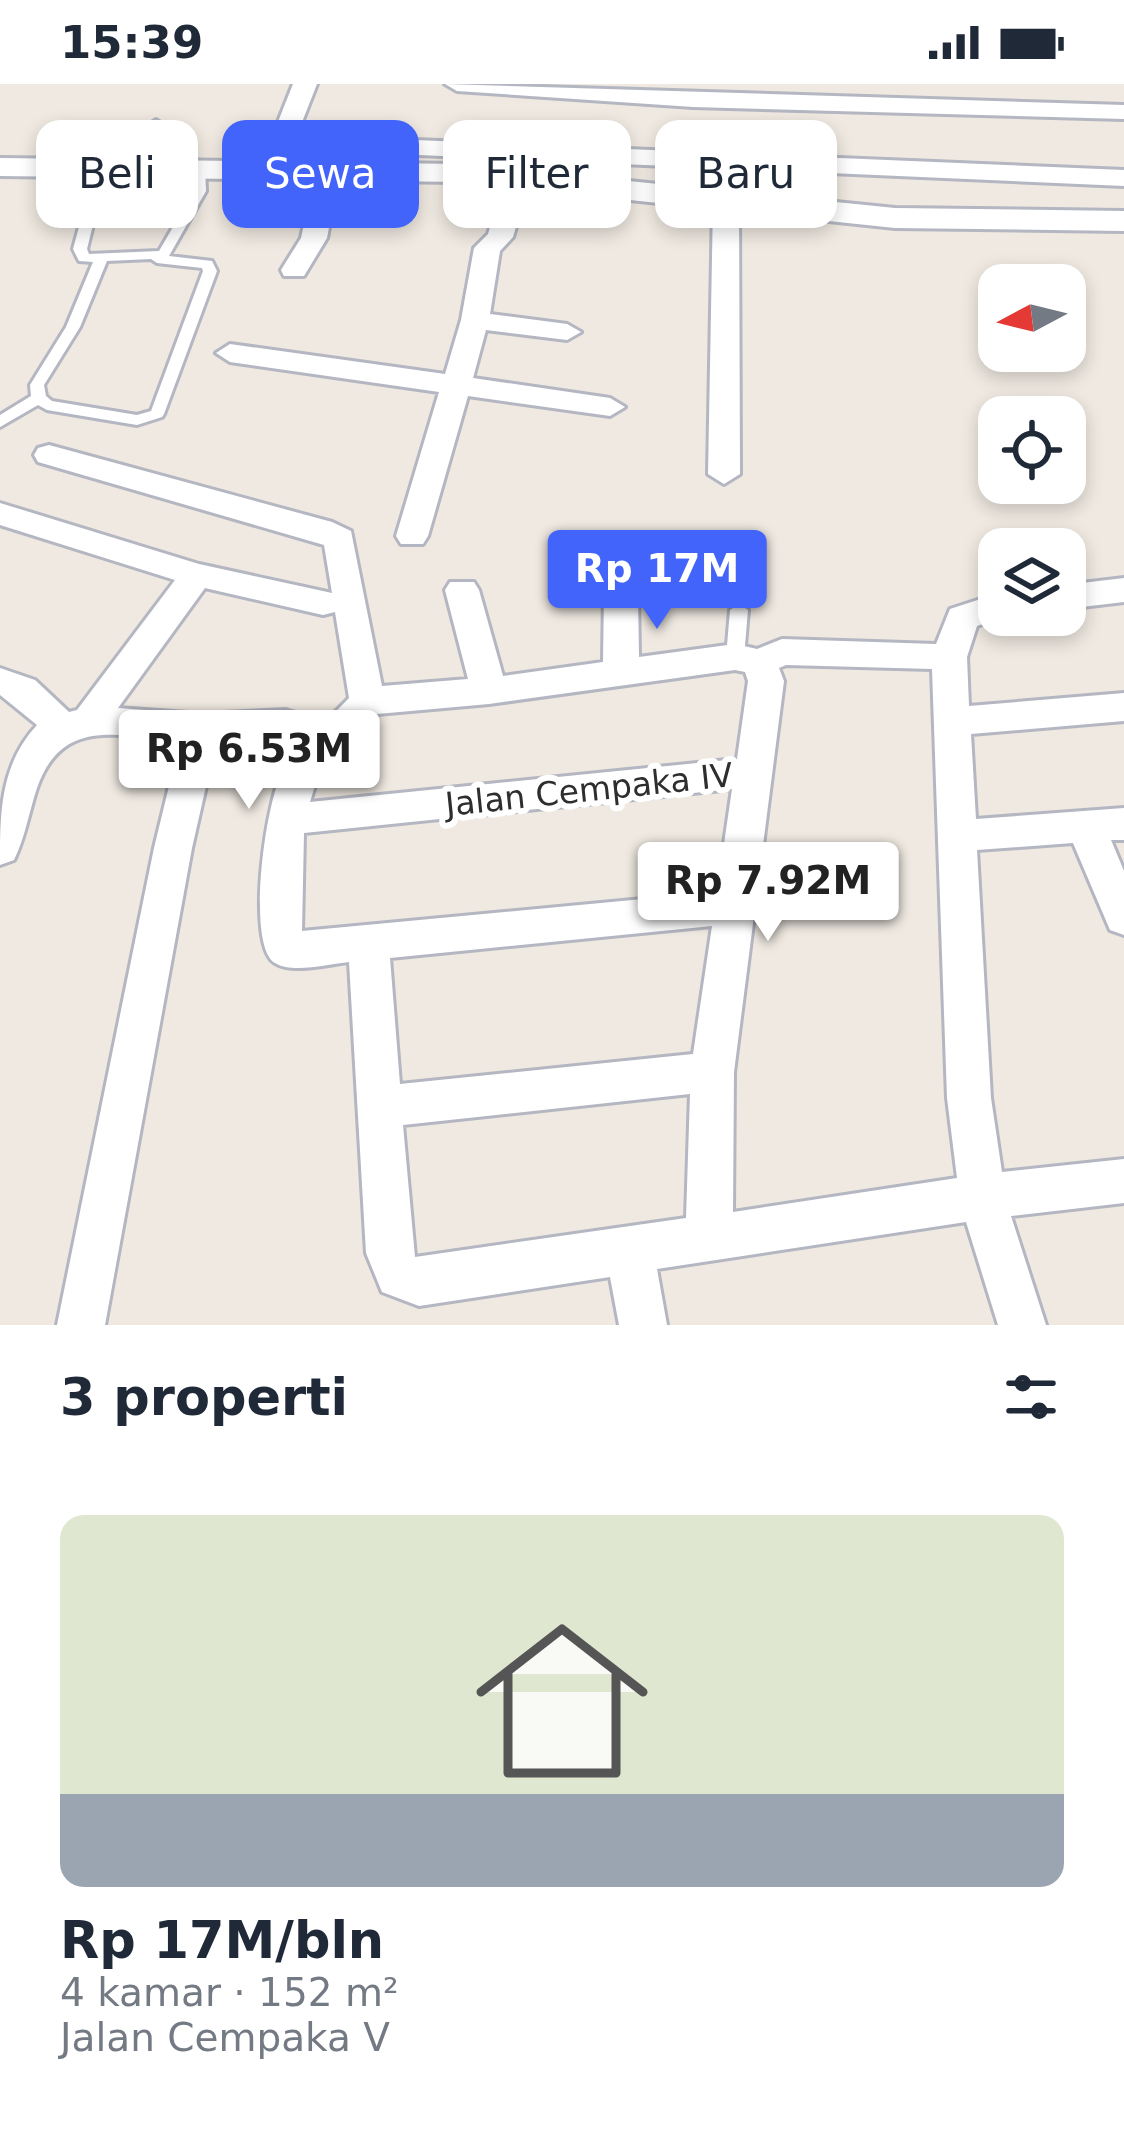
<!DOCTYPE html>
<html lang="id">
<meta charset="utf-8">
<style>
body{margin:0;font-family:"DejaVu Sans",sans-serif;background:#f6f6f7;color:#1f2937;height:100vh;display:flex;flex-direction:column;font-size:45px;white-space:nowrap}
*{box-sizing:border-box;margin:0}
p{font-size:39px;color:#747a83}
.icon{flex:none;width:66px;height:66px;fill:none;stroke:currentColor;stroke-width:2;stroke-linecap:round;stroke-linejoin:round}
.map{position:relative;height:1241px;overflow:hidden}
.sheet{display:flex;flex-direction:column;background:#fff;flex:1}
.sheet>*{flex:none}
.hud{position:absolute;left:36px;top:36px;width:1053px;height:108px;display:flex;gap:24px}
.needle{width:78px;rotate:263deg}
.fabs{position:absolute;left:978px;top:180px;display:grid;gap:24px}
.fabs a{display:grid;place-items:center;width:108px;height:108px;border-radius:24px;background:#fff;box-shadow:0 6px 18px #0003;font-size:60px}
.price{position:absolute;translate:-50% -102px;padding:0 27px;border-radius:12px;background:#fff;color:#222;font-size:39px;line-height:78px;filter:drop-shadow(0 3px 6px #0008)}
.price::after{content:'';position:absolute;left:50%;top:72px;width:36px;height:27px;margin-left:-18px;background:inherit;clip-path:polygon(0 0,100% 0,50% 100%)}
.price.selected{background:#4264fb;color:#fff}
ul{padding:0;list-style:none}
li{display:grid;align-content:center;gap:24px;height:636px;padding:0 60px}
li span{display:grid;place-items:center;height:372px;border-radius:24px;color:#555}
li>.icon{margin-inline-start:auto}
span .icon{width:216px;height:216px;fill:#fffc;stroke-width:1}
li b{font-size:51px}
h2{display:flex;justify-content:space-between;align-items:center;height:144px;padding:0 60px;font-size:51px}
.pill{padding:0 42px;border-radius:24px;background:#fff;box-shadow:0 6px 18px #0003;font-size:42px;line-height:108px}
.pill.selected{background:#4264fb;color:#fff}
.status{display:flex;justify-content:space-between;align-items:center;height:84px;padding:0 60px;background:#fff;direction:ltr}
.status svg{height:33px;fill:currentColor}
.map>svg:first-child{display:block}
</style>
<div class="status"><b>15:39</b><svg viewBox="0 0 49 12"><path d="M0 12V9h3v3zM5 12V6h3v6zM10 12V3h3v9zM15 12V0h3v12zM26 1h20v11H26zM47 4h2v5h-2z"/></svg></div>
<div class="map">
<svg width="1124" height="1241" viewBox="0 0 1124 1241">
<rect width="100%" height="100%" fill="#efe9e1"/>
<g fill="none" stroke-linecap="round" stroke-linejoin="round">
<g stroke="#b4b7c1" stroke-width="6">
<path id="service" d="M156,36l6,4 -18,44 -10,3 -2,-3 18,-44z
M101,80l6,4 -20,81 2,5 70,-3 35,-60 -1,-23 6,-4 6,4 1,23 -37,65 43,5 5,10 -53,143 -2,3 -25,8 -90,-15 -9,-5 -38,22v-12l31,-19 -1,-11 36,-58 27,-65 -14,-1 -6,-12 22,-81zM151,175l6,4 45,5 1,3 -52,140 -14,4 -85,-14 -6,-5 -2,-11 36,-58 27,-66z
M739,520l9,6 -4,47 -9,6 -9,-6 4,-47z"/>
</g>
<g stroke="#b4b7c1" stroke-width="6">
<path id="minor" d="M293,0h24l-20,51 827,35v16l-842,-37 -12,-7z
M445,0l679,21v14l-431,-12 -236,-16z
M328,79l12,7 -13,68 -23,38h-20l-3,-6 20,-32 15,-68z
M518,85l13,8 -18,60 -13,14 -10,63 77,10 14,8 -14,8 -81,-10 -13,48 137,20 15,9 -15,9 -142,-20 -40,140 -5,8h-22l-5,-8 43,-144 -209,-30 -14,-9 14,-9 215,30 16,-54 13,-72 14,-14 17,-57z
M726,111l13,8 1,271 -16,10 -16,-10 5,-271z
M49,361l283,77 19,9 31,155 86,-7 -23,-89 5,-8h24l5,8 24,86 100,-14 1,-70 5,-8h24l5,8 1,65 96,-13 22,5 25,-10 154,5 14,-35 49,-16v22h8l-30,11 -10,31 2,49 155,-13v28l-153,13 5,85 148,-11v32h-13l13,31v64l-14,-5 -37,-87 -96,7 14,248 11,74 122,-13v44l-113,13 35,109h-48l-32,-103 -309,47 10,56h-48l-9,-48 -191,29 -37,-14 -16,-39 -17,-291c-21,2 -56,12 -74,1 -30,-17 -9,-169 10,-196 17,-25 43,-47 64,-69l-14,-86 -12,3 -118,-27 -87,120 84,6 84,-4 13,4 5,10 -5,10 -83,8 -24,106 -87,477h-48l97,-477 26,-107c-61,-5 -118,-25 -143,47 -8,24 -12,50 -23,72l-14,5c0,-52 0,-100 37,-140l-37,-30v-27l35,12 34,32 8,-2 98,-130 -175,-55v-22l199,61 133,29 -8,-48 -286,-83 -4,-7 4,-7zM786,581l146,4 15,429 10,80 -224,34 1,-140 50,-391 -5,-13zM735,586l10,2 3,9 -11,78 -427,43 6,-20 61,-68 112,-10zM732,705l-15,103 -415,39 2,-98zM712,842l-19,128 -293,30 -10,-126zM690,1010l-4,124 -271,39 -12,-132z
M1124,494v24l-59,7v-24z"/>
</g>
<g stroke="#b4b7c1" stroke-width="6">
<path id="tertiary" d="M0,74l460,6 435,44 229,3v20l-229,-3 -435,-46 -460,-6z"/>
</g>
<use href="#service" fill="#fff" fill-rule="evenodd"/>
<use href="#minor" fill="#fff" fill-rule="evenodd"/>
<use href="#tertiary" fill="#fff" fill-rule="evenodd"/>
</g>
<g text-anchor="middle" stroke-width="12" stroke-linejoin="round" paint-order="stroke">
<g font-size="33" fill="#2e2e2e" stroke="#fff">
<text transform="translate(589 705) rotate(-6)" y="12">Jalan Cempaka IV</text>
</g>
</g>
</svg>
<div class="fabs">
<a><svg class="needle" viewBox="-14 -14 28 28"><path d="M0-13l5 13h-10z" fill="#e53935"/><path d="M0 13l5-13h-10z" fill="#747a83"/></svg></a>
<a><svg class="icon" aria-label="locate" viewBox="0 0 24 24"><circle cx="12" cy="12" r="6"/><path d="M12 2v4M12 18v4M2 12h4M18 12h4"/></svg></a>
<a><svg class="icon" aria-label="layers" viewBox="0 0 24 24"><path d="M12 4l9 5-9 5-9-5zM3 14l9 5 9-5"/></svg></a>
</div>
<b class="price selected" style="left:657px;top:548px">Rp 17M</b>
<b class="price" style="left:249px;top:728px">Rp 6.53M</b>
<b class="price" style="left:768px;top:860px">Rp 7.92M</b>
<div class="hud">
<a class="pill">Beli</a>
<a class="pill selected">Sewa</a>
<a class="pill">Filter</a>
<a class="pill">Baru</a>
</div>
</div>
<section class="sheet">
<h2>3 properti<svg class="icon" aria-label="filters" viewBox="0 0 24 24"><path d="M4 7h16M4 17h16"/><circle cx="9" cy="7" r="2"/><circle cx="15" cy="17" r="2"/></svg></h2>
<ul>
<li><span style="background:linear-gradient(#dfe7d0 75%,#9aa5b1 0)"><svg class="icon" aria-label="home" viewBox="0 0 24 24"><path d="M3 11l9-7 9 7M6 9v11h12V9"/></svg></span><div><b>Rp 17M/bln</b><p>4 kamar · 152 m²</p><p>Jalan Cempaka V</p></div></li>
</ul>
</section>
